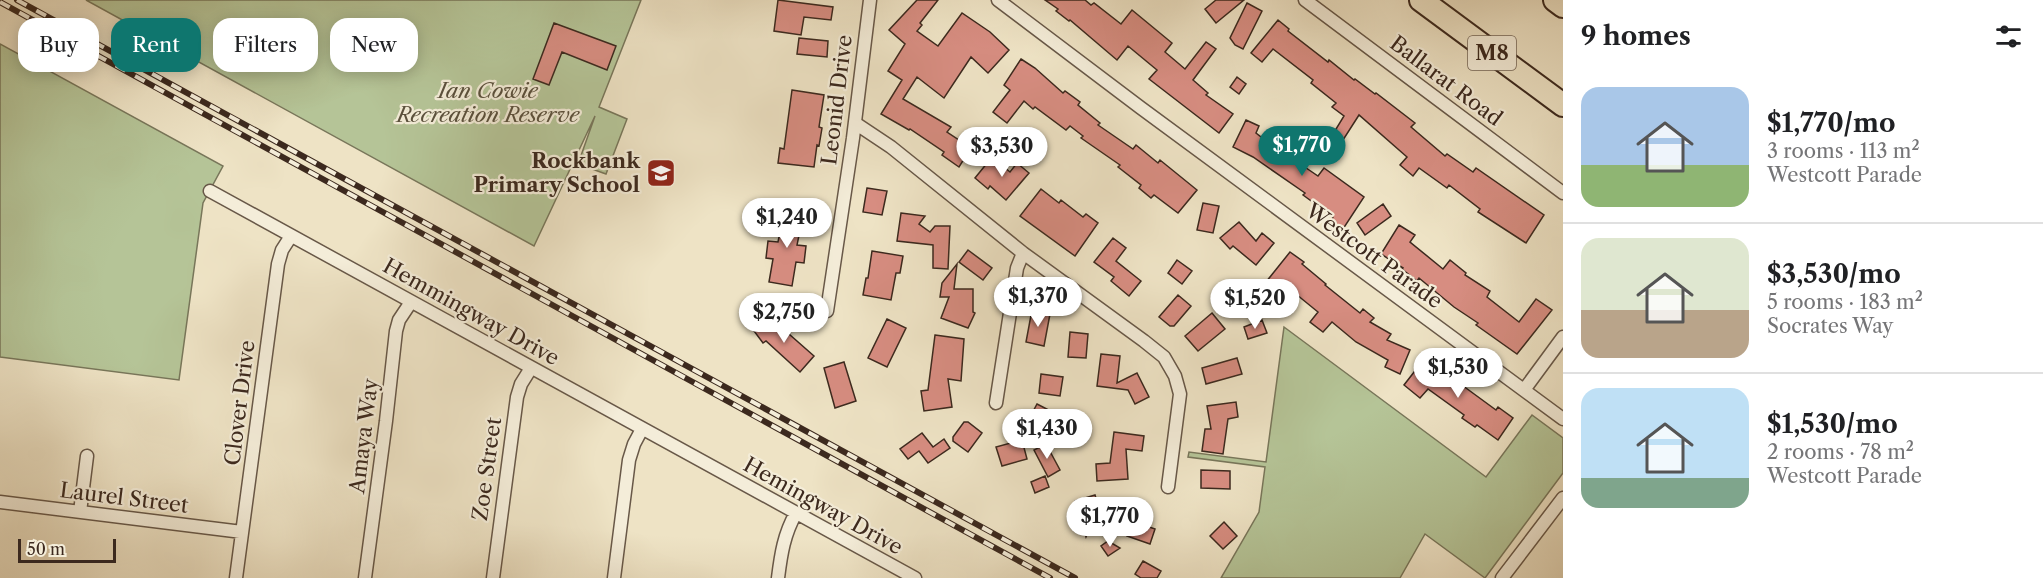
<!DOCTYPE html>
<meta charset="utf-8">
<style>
body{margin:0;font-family:"Libre Caslon Text",serif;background:#f6f6f6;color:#202124;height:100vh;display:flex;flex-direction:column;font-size:22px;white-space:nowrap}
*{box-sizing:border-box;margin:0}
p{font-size:20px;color:#757577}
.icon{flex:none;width:33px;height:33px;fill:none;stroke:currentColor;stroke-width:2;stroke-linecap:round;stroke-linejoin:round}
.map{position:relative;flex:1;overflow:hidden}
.panel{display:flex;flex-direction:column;background:#fff;width:480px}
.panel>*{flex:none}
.guide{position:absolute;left:18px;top:18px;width:570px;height:54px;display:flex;gap:12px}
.scale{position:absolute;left:18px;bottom:15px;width:98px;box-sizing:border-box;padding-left:6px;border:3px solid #3c291e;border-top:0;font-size:16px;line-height:21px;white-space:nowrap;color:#3c291e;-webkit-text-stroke:4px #f4edd9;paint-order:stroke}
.price{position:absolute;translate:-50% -51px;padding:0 14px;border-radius:21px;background:#fff;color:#222;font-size:20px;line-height:39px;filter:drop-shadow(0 2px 3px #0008)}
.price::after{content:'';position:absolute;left:50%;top:36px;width:18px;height:14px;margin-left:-9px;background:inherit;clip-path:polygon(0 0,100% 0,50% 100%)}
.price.on{background:#0f766e;color:#fff}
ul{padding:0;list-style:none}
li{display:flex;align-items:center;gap:18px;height:150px;padding:0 18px}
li+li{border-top:2px solid #e0e0e0}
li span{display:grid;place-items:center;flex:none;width:168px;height:120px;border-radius:18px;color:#555}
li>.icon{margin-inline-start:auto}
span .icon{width:72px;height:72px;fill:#fffc;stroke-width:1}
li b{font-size:26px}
h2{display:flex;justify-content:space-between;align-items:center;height:72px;padding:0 18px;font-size:26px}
.tag{padding:0 21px;border-radius:18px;background:#fff;box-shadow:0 3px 15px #0003;font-size:21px;line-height:54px}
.tag.on{background:#0f766e;color:#fff}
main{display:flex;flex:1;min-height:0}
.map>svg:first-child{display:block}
</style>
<main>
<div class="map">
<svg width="1563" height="578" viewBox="0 0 1563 578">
<rect width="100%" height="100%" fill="#eee3c5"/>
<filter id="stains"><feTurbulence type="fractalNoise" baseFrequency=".00333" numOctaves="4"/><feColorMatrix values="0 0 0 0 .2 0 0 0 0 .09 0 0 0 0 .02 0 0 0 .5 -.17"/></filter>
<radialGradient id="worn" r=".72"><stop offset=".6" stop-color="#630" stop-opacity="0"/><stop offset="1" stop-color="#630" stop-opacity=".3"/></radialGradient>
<path fill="#b5c497" stroke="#78765a" stroke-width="1.5" d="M86,0h555l-42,107 28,12 -21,55 -28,-10 17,-48 -61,130z
M0,44l223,122 -20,37 -24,177 -179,-23z
M1284,327l202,150 46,-62 31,23v35l-78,105 -60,-44 -25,44h-179l38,-66 6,-45 -77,-10 1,-5 77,10z"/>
<path fill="#d78d81" stroke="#3c291e" stroke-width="1.5" d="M778,0l55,7 -2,13 -27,-3 -3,18 -27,-4z
M917,0h21l-18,23 2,2 -5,6 21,15 24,-33 28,19 19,18 -21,23 -17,-16 -27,41 -27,-21 -14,22 48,28 -4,5 24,16 -12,19 -17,-12 2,-3 -34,-23 -1,1 -28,-16 21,-34 -14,-9 17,-27 -16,-14z
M1045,0h40l6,5 3,-2 27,21 11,-14 40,33 -7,9 20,17 21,-27 10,7 -23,31 15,13 -2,2 27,19 -14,19 -70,-54 8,-9 -29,-24 -11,14 -47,-40 -1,1 -13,-10 2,-2z
M1216,0h28l-28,23 -11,-14z
M1247,3l15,8 -19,38 -8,-4 -5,-7z
M1278,20l11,9 -1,2 40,31 1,-2 25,20 1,-1 20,15 1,-1 39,30 -4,4 34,29 2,-2 26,18 3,-4 68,47 -18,28 -48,-31 2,-3 -31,-24 -2,3 -28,-20 -6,8 -13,-11 7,-8 -48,-42 -16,25 -10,-6 11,-18 -12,-9 4,-4 -25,-20 2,-3 -40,-31 -11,13 -11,-9z
M554,23l62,23 -9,24 -45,-18 -13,33 -16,-6z
M799,38l29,3 -1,16 -30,-3z
M1021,59l14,9 28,25 2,-2 15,11 -2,3 22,18 -2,2 35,24 3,-4 22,18 2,-3 37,30 -19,23 -24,-18 -3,3 -12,-10 2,-3 -23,-18 2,-2 -39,-27 2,-2 -13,-10 -4,4 -31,-23 -2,2 -9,-8 -17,22 -14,-11 17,-22 -6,-5z
M1237,77l9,7 -7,10 -9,-7z
M792,90l32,5 -5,32 3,1 -3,18 -2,-1 -3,22 -36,-4 2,-15 4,1z
M1246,120l13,6 -3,7 32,25 2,-1 28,19 6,-8 40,29 -21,32 -12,-8 2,-4 -30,-22 2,-2 -52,-36 -20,-10z
M992,157l18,15 7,-9 12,10 -23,27 -16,-14 -2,3 -13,-11z
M867,188l20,3 -5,24 -19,-3z
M1041,189l18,14 2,-3 22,17 3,-3 12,9 -23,33 -55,-40z
M1203,203l16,3 -6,27 -16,-3z
M1383,204l8,12 -26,19 -8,-12z
M785,207l19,4 -7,34 9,1 -2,17 -8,-1 -4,24 -23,-4 4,-23 -7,-1 2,-17 10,1z
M901,213l24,3 -6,8 11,8 5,-6h15l-2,43 -15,-1v-23l-36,-4z
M1239,222l17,19 6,-8 12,10 -18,22 -23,-19 -3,3 -10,-11z
M1399,225l16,10 -5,7 33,27 7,-9 16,13 -1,2 25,16 -3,6 32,25 17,-23 16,11 -35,44 -41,-29 2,-2 -24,-16 -35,-29 -2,3 -15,-12 1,-1 -22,-14z
M1113,238l13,10 -10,13 25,20 -12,15 -18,-15 3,-4 -20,-15z
M968,250l24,18 -9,12 -24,-18z
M872,251l31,5 -3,17h-4l-5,27 -28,-5 3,-17h2z
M1290,252l14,10 -2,2 24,20 -1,1 35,28 3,-4 11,9 -4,4 21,12 -4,6 23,10 -10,24 -15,-7 3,-7 -32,-18 -24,-20 -9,10 -13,-10 8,-10 -32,-26 -6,7 -14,-11z
M1177,260l15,11 -10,13 -14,-11z
M957,264l-3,25h19v23l2,1 -7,15 -27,-10 8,-21h-9l2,-14z
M1178,295l13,11 -17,20h-4l-11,-9z
M1032,310l18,4 -6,32 -18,-4z
M1212,313l13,16 -27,22 -13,-15z
M776,316l13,18 25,22 -14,16 -34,-31 -3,2 -9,-12z
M887,319l19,9 -19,39 -19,-9z
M1262,320l5,13 -19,6 -4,-12z
M1070,332l18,2 -2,24 -18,-1z
M935,335l29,4 -3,42 -13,-2 4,28 -28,4 -3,-20 7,-1z
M1101,354l19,2 -3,27 20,-10 12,24 -14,7 -7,-14 -31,-4z
M1237,358l5,16 -36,10 -4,-16z
M1425,358l71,52 2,-3 15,11 -15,22 -21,-15 -2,2 -13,-9 2,-3 -36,-26 -8,9 -16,-13z
M844,362l12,39 -21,7 -11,-40z
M1041,374l22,3 -3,19 -21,-3z
M1236,402l2,15 -10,2 -5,35 -21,-3 3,-22h6l-4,-23z
M1037,404l33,17 -9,18 -33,-18z
M964,422h4l14,11 -14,19 -15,-11v-4z
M1114,432l30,4 -2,15 -16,-2 2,30 -31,2 -1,-17 14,-1z
M922,433l11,14 11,-8 6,9 -22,15 -9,-12 -11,8 -8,-10z
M1022,440l5,19 -25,7 -6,-19z
M1046,444l14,26 -12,7 -14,-27z
M1201,470l29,1v18l-29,-1z
M1045,476l4,11 -14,6 -4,-11z
M1095,495l9,29 -6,2 -6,-2 -6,13 -11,-36z
M1132,521l23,8 -5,15 -23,-8z
M1224,522l13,14 -14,13 -13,-13z
M1108,541l12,7 -12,8 -7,-10z
M1143,561l18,10 -4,7h-16l-6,-4z"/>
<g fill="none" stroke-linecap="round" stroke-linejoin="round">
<g stroke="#685848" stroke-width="15">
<path id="street" d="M998,0l143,108 422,311
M1305,0l258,193
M855,123l36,24 132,106 121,88 20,16 11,19 5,18 -12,93
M210,191l705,387
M827,311l26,-173 17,-138
M1524,390l39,-53
M996,403l21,-135 6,-15
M0,502l242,30
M80,512l7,-56
M236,578l42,-314 4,-14 9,-14
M365,578l21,-157 10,-90 3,-11 12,-18
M493,578l24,-181 4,-13 10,-16
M614,578l15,-118 5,-16 8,-15
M778,578c3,-24 6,-44 18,-65
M1502,578l61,-80"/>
</g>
<g stroke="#3c291e" stroke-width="26">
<path id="highway" d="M1421,0l142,105
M1555,0l8,6"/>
</g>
<use href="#street" stroke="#f4edd9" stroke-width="12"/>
<use href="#highway" stroke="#eee3c5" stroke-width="22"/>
<g stroke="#3c291e" stroke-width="6">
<path id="rail" d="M17,0l1058,578
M0,2l1050,576"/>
</g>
<use href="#rail" stroke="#f4edd9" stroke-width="4" stroke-dasharray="11" stroke-linecap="butt"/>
</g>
<defs>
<g id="school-square" transform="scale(1.5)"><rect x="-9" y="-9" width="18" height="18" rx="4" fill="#8f2418" stroke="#f4edd9"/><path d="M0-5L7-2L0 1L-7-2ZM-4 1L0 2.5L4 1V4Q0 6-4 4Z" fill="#fff"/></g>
</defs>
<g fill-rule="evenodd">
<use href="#school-square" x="661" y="173"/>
</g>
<g text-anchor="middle" stroke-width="4.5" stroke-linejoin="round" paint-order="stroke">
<rect fill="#f4edd9" stroke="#736456" stroke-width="1.5" x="1468" y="36" width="48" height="34" rx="4.5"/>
<g font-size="20" font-weight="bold" fill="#3c291e">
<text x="1492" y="60">M8</text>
</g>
<g font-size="21" fill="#3c291e" stroke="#f4edd9">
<text transform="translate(1446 81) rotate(37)" y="7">Ballarat Road</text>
<text transform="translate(837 100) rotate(-83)" y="7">Leonid Drive</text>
<text transform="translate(1374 256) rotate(36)" y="7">Westcott Parade</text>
<text transform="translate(471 312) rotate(29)" y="7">Hemmingway Drive</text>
<text transform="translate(240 403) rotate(-83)" y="7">Clover Drive</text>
<text transform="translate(364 436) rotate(-83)" y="7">Amaya Way</text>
<text transform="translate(487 469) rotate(-82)" y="7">Zoe Street</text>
<text transform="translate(124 498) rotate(7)" y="7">Laurel Street</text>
<text transform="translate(823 506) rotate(29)" y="7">Hemingway Drive</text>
</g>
<g font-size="21" font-style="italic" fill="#5a503c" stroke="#f4edd9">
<text x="488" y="98">Ian Cowie<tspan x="488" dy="24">Recreation Reserve</tspan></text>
</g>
<g font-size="21" font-weight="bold" fill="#3c291e" stroke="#f4edd9" text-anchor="end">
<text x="640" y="168">Rockbank<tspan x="640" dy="24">Primary School</tspan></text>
</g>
</g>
<rect width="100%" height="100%" filter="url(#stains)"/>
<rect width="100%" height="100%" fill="url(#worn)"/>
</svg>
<div class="scale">50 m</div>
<b class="price on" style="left:1302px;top:177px">$1,770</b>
<b class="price" style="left:1002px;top:178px">$3,530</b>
<b class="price" style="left:787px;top:249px">$1,240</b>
<b class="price" style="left:1038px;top:328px">$1,370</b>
<b class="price" style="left:1255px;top:330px">$1,520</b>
<b class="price" style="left:784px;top:344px">$2,750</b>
<b class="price" style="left:1458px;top:399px">$1,530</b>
<b class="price" style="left:1047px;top:460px">$1,430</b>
<b class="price" style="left:1110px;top:548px">$1,770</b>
<div class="guide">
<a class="tag">Buy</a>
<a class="tag on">Rent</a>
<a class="tag">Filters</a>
<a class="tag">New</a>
</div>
</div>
<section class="panel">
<h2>9 homes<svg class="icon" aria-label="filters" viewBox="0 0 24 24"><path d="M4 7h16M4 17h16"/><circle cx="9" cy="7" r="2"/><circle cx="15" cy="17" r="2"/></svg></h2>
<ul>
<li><span style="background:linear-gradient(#a9c7e8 65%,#8fb573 0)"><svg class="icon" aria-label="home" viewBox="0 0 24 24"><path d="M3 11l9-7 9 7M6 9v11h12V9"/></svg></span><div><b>$1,770/mo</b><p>3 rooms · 113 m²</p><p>Westcott Parade</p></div></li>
<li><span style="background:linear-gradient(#dfe7d0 60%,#b9a48a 0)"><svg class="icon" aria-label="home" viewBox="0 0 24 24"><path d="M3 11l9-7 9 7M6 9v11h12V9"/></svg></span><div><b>$3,530/mo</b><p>5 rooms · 183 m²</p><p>Socrates Way</p></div></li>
<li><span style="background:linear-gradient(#bfe0f5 75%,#7fa58c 0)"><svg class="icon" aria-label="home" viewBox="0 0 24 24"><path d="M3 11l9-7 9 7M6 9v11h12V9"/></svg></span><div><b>$1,530/mo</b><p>2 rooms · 78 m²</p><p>Westcott Parade</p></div></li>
</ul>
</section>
</main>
